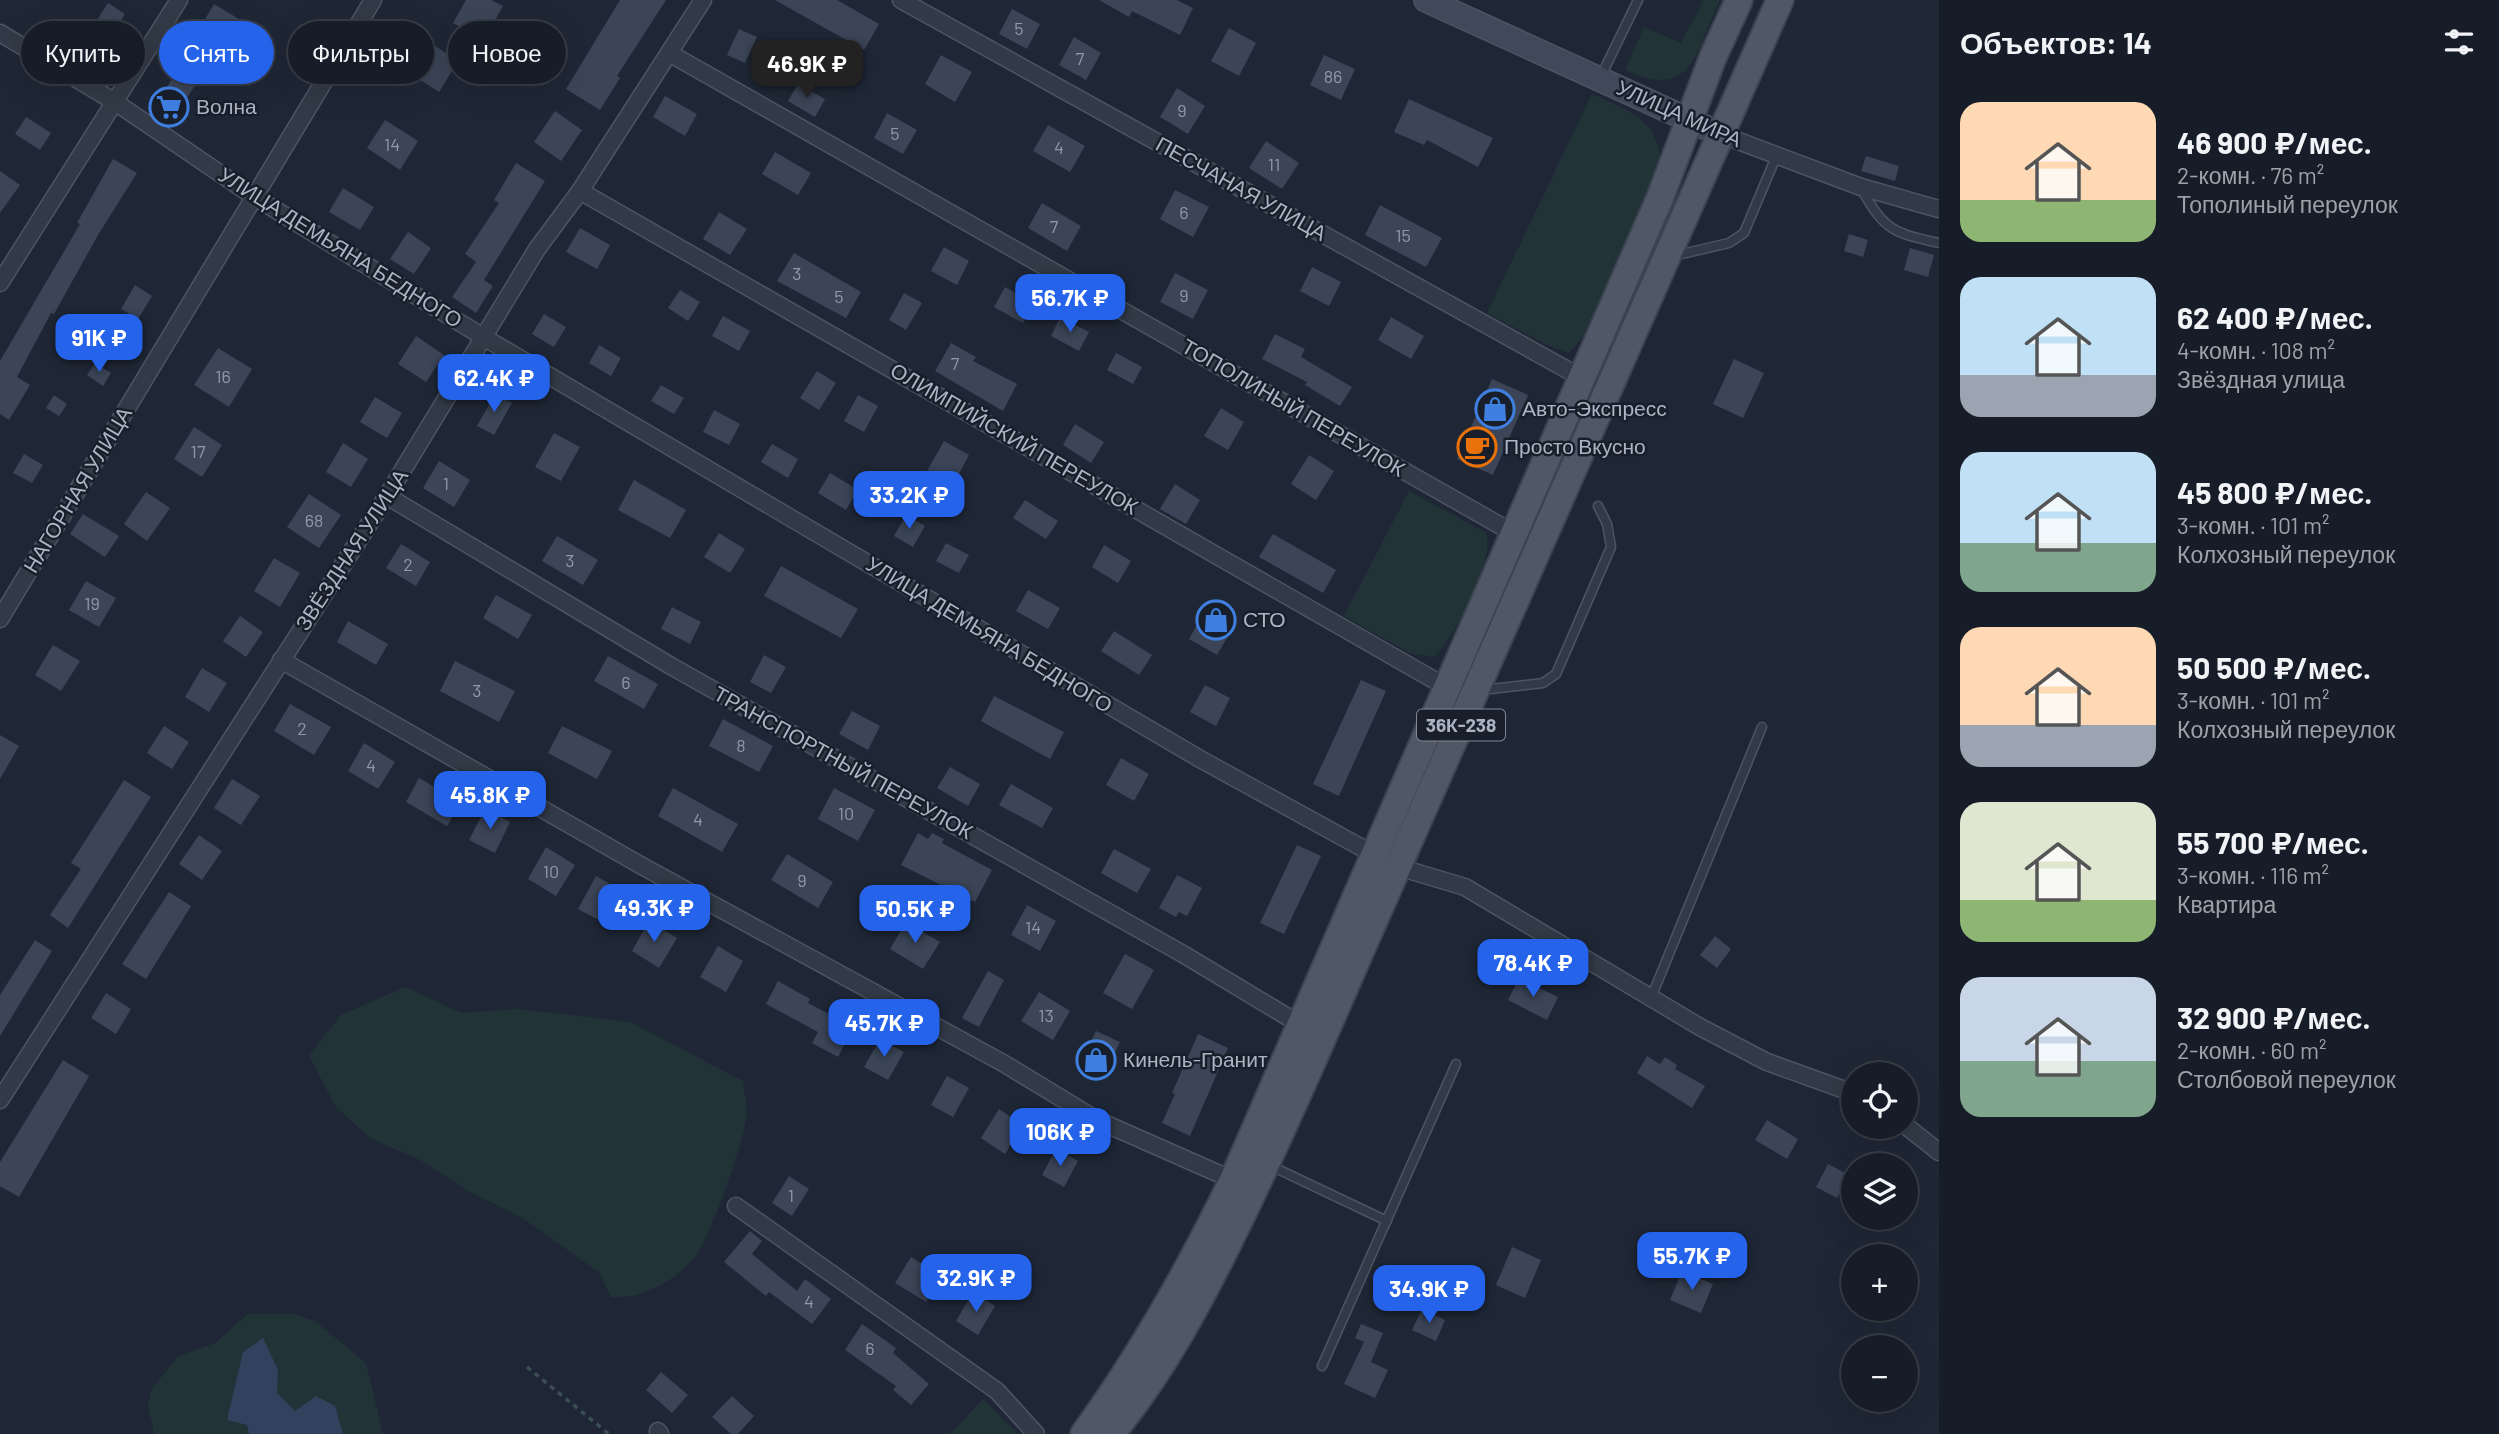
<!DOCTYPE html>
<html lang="ru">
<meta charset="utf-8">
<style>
body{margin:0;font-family:Barlow,sans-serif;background:#242a34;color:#f1f3f6;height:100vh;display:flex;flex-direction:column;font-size:26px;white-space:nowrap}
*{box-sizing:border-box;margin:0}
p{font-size:23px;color:#9ea2a8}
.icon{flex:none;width:38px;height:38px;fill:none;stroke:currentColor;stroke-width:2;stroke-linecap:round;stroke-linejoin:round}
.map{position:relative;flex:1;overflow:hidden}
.side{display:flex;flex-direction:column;background:#171d28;width:560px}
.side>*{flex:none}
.hud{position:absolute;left:21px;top:21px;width:665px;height:63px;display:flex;gap:14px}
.tools{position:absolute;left:1841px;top:1062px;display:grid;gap:14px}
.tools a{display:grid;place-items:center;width:77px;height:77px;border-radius:50%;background:#171d28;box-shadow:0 7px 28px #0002,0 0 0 2px #363b45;font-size:35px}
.price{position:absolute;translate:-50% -60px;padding:0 16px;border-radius:14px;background:#2563eb;color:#fff;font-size:23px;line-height:46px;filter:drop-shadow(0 2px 4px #0008)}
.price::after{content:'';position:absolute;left:50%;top:42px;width:21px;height:16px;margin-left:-10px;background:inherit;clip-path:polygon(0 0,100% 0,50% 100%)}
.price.active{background:#222;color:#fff}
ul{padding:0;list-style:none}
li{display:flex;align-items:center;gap:21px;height:175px;padding:0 21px}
li span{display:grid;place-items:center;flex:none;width:196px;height:140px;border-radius:21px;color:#555}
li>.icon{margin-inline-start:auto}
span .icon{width:84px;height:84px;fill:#fffc;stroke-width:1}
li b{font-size:30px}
h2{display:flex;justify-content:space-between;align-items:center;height:84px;padding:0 21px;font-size:30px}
.pill{padding:0 24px;border-radius:32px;background:#171d28;box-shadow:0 7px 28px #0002,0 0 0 2px #363b45;font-size:24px;line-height:63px}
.pill.active{background:#2563eb;color:#fff}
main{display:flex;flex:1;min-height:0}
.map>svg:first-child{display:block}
</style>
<main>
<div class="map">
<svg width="1939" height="1434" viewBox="0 0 1939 1434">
<rect width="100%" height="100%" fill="#1f2736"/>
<path fill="#213337" d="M1701,0h19c-24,50 -26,102 -95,70l19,-43 37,16 22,-41z
M1592,94c34,15 69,27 68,70l-74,170 -17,19 -22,-8 -60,-32z
M1409,491l76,41c12,27 -30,105 -51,125l-24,-4 -66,-37z
M405,987l56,26 56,-4 113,13 113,59c1,12 5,27 3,38 -4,27 -37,124 -54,142 -20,21 -52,39 -81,36l-11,-24 -79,-56 -51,-25 -48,-31 -52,-23 -34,-31 -27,-51 32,-41z
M248,1314h46l21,7 51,42 17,71h-229l-6,-29 4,-17 26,-31 37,-14z
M983,1399l35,35h-68z"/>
<path fill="#32415e" d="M263,1338l15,32 -1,23 18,18 21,-15 19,10 8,28h-94l-2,-9 -20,-5 16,-68z"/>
<path fill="#3b4557" d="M466,0h25l12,6 -19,34 -31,-17z
M620,0h46l-49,76 3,2 -20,32 -34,-21z
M775,0h62l42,24 -15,26z
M1099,0h78l16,8 -13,27 -48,-24 -3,6z
M108,3l17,11 -10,16 -18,-10z
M214,4l25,15 -13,22 -25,-15z
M1012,9l28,15 -13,25 -28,-15z
M1229,28l27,15 -17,33 -28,-15z
M739,29l18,8 -12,26 -18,-8z
M1074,37l27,16 -15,27 -27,-15z
M423,38l35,23 -19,31 -36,-23z
M941,55l31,17 -17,30 -30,-18z
M1324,55l31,14 -14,31 -31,-15z
M183,59l21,13 -31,47 -22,-15 11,-17 4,2z
M798,84l27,15 -10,18 -27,-16z
M1177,88l28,18 -17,28 -28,-17z
M665,96l32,18 -12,22 -32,-19z
M1409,99l84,39 -15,29 -51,-27 -3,5 -30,-13z
M555,111l27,19 -21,31 -27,-19z
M887,113l30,17 -14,24 -29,-16z
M26,117l25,16 -11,17 -25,-16z
M385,120l33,21 -18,29 -33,-22z
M1048,125l37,21 -15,26 -37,-21z
M1266,141l33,22 -17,26 -33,-21z
M775,152l36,21 -13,22 -36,-21z
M1866,156l33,10 -4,15 -34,-10z
M113,159l24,14 -39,62 -44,79 -3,-1 -34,64 13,8 -21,35 -9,-6v-53l80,-137 -3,-1z
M516,163l29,18 -61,99 9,6 -17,27 -24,-16 24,-35 -11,-8 34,-51 -5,-3z
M0,171l20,14 -20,28z
M343,188l31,19 -14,23 -31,-18z
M1175,190l34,17 -16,30 -33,-18z
M1042,203l39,23 -14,25 -39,-23z
M1380,205l62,33 -16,29 -61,-32z
M719,212l28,17 -17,26 -27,-16z
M580,228l30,17 -13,24 -31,-17z
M408,232l23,16 -17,26 -24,-15z
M1849,234l19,6 -5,17 -19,-6z
M944,247l25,14 -12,24 -26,-14z
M1910,248l24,7 -6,22 -24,-7z
M794,253l67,39 -15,26 -69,-37z
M1312,267l29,15 -12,24 -29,-15z
M1175,273l33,17 -15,29 -33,-17z
M135,285l17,11 -14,23 -17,-10z
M1005,287l29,16 -11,20 -29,-16z
M680,290l20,12 -12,19 -20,-13z
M904,293l18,10 -16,27 -17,-10z
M544,314l22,13 -12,20 -22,-13z
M723,316l27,15 -11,20 -27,-15z
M1060,317l29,15 -10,19 -28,-15z
M1391,317l33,19 -13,23 -33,-19z
M1275,334l30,15 -4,8 51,30 -12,19 -35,-21 2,-3 -45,-23z
M416,336l28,19 -18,27 -28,-18z
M951,343l25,14 -3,4 44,23 -14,27 -68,-40z
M599,345l22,13 -10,18 -22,-13z
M218,348l34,21 -23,38 -35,-22z
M1116,353l26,14 -9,17 -26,-14z
M1734,359l30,14 -21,45 -30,-14z
M95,363l16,10 -8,13 -16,-11z
M817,371l19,12 -17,27 -19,-12z
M1492,379l36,16 -35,80 -36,-16z
M661,385l23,13 -10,16 -23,-13z
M495,394l17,9 -18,32 -17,-9z
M54,395l13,9 -8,12 -13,-8z
M858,395l20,11 -14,26 -20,-11z
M375,397l27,16 -15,25 -27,-16z
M1221,408l23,14 -16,28 -24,-14z
M714,410l26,14 -11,21 -26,-13z
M1075,424l29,18 -13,21 -28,-18z
M194,427l28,18 -20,32 -28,-18z
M554,433l26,14 -19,34 -26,-14z
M944,441l25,14 -16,30 -26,-14z
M343,443l25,16 -17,28 -25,-15z
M772,444l26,15 -10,19 -27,-16z
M24,454l19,11 -11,18 -19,-10z
M1309,455l25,16 -18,29 -25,-16z
M439,461l31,19 -16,27 -31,-19z
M830,473l28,17 -12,20 -28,-17z
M634,480l52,30 -16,28 -52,-28z
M1175,484l25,16 -14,24 -26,-15z
M146,492l24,16 -23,33 -23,-17z
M309,494l32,21 -22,33 -32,-21z
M1025,500l33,21 -12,18 -33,-21z
M83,514l36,22 -14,21 -35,-23z
M906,515l19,11 -12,21 -19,-11z
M719,533l26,16 -15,24 -26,-16z
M1273,534l63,36 -13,23 -64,-36z
M557,536l41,24 -15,25 -41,-24z
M946,543l23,12 -10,18 -23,-12z
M401,544l29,18 -14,24 -30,-18z
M1104,545l27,16 -13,22 -26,-16z
M274,558l26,15 -20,34 -26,-16z
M781,566l77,43 -17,29 -77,-42z
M86,581l30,17 -17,29 -30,-17z
M1028,590l32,18 -12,21 -32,-18z
M496,595l36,20 -14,24 -35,-21z
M672,607l29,15 -11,22 -29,-15z
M1206,608l29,16 -18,31 -28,-16z
M240,616l23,16 -17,25 -23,-16z
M348,621l40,23 -12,21 -39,-23z
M1114,631l38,24 -13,20 -38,-24z
M53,645l27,16 -19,30 -26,-16z
M764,655l22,12 -15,26 -21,-11z
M608,656l50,28 -14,25 -50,-28z
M455,661l60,30 -16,31 -59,-31z
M202,668l25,15 -18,29 -24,-15z
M1361,680l25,11 -47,105 -26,-12z
M1205,685l25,13 -14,28 -26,-14z
M994,696l70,36 -14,27 -69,-38z
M290,704l41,23 -17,28 -40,-24z
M852,711l28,15 -12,24 -29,-16z
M723,719l50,27 -14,26 -50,-26z
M164,726l25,16 -17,27 -25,-16z
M562,726l50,25 -15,28 -49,-26z
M0,735l19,11 -19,33z
M364,743l31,19 -17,27 -30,-18z
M1121,758l28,16 -15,27 -28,-16z
M950,767l30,17 -12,22 -31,-18z
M419,778l42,24 -14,24 -41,-24z
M232,779l28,17 -19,29 -27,-17z
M124,780l27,17 -83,131 -18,-13 31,-46 -10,-6z
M1011,784l42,24 -11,20 -43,-23z
M673,788l65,36 -16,28 -64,-36z
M834,788l41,22 -17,31 -40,-22z
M485,809l25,13 -15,31 -26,-13z
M918,833l10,6 4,-6 12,6 -2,4 50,27 -17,32 -74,-37z
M199,835l23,16 -20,29 -23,-16z
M1297,845l24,11 -37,78 -24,-11z
M546,847l29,18 -19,31 -28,-17z
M1114,849l37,20 -14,24 -36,-20z
M787,854l46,28 -15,26 -47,-28z
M1177,875l25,13 -15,28 -8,-4 -3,5 -17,-9z
M596,876l31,18 -17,32 -32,-17z
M169,892l22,14 -45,73 -24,-15z
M1027,905l29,16 -16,30 -29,-16z
M649,921l28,17 -18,30 -27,-17z
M906,922l34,20 -17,27 -33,-20z
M1715,936l16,13 -14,19 -17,-13z
M35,940l17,11 -52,85v-41z
M718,946l25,15 -17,31 -26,-15z
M1125,954l29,16 -22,39 -29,-16z
M988,971l16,9 -25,47 -17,-9z
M1519,978l39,19 -11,23 -39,-20z
M778,981l32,18 -2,4 46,24 -16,30 -26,-14 6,-11 -52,-28z
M1039,992l31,19 -17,29 -32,-19z
M106,993l25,16 -15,25 -25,-16z
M1096,1031l24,11 -14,29 -24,-12z
M1198,1034l30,14 -38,88 -28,-13 13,-29 -3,-1z
M880,1039l24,13 -16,28 -24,-13z
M1647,1056l13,8 5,-7 12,8 -2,4 30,17 -13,22 -55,-35z
M63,1060l26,16 -70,121 -19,-11v-24z
M947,1076l22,12 -16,29 -22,-12z
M999,1109l24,16 -18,29 -24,-16z
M1767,1120l31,19 -11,20 -32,-19z
M1056,1149l22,12 -14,26 -22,-12z
M1828,1164l21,11 -12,23 -21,-11z
M789,1176l20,13 -17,27 -20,-13z
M750,1231l12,10 -10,13 45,37 8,-12 26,20 -19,25 -43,-32 -3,4 -42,-34z
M1512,1247l29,13 -16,38 -29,-13z
M911,1257l31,19 -16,26 -31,-19z
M1682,1271l31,13 -12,29 -31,-13z
M973,1292l22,14 -17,29 -22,-14z
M1422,1309l23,11 -9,21 -24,-11z
M862,1324l34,24 -3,5 36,31 -18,21 -18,-15 3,-4 -51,-36z
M1361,1324l22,9 -12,29 17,8 -13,28 -31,-14 20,-42 -9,-4z
M661,1372l27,23 -16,18 -26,-23z
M732,1396l22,20 -16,18h-7l-19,-17z"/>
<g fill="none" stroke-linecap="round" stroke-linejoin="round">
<g stroke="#4d5462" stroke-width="11">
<path id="service" d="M1601,76l37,-76
M1862,190c23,41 32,43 77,53
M1673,256l56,-13 15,-10 32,-76
M1482,690l61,-7 13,-9 55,-127 -4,-23 -9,-18
M1651,998l111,-271
M1269,1165l118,56
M1322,1366l134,-302"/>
</g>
<g stroke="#4d5462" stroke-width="19">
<path id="minor" d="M901,0l681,378
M0,33l115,69 138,94 232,142 715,421 175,96
M669,53l846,481
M1720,134l141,53 78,22
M580,191l868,497
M0,283l179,-283
M387,496l284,170 512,288 118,71
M0,619l373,-619
M281,660l361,206 361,197 94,57 136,60
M1398,867l67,20 235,140 67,35 86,31
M0,1100l387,-604 150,-247 43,-58 123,-191
M1906,1126l33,26
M736,1206l261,185 39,43
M658,1431l2,3"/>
</g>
<g stroke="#4d5462" stroke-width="26">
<path id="secondary" d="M1426,0l294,134"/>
</g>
<g stroke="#3c4350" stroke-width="30">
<path id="primary" d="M1084,1434c58,-80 106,-165 149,-254l427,-982 53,-141 26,-57
M1111,1434c53,-64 91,-137 127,-211 48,-98 90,-198 134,-298 137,-308 270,-618 408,-925"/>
</g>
<path stroke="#3b4f52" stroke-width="3.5" stroke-dasharray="5 5" stroke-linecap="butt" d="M527,1367l82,67"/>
<use href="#service" stroke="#323a47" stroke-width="8"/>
<use href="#minor" stroke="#323a47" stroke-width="16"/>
<use href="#secondary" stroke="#40485a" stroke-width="23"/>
<use href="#primary" stroke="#505867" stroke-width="26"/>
</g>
<defs>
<g id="supermarket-ring" transform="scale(2.0125)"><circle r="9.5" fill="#181f2b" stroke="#3f7fe0" stroke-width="1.5"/><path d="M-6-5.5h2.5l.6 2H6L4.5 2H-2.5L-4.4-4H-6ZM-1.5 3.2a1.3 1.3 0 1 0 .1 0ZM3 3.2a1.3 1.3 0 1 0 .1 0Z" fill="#3f7fe0"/></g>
<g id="shop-ring" transform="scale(2.0125)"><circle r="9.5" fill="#181f2b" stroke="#3f7fe0" stroke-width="1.5"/><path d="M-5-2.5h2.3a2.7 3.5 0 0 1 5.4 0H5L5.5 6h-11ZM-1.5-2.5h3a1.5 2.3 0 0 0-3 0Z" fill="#3f7fe0"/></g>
<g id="cafe-ring" transform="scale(2.0125)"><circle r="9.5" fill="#181f2b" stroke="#e8710a" stroke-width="1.5"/><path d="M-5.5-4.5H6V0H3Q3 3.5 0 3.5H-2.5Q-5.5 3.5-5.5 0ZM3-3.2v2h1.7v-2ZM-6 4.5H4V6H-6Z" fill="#e8710a"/></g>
</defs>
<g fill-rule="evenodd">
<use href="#supermarket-ring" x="169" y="107"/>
<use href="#shop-ring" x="1495" y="409"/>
<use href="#cafe-ring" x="1477" y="447"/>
<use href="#shop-ring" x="1216" y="620"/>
<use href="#shop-ring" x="1096" y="1060"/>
</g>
<g text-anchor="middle" stroke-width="5" stroke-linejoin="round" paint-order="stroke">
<g font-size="18" fill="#9098a9">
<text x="1019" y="35">5</text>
<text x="1080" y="65">7</text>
<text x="1333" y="83">86</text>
<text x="1182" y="117">9</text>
<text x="895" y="140">5</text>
<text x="392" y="151">14</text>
<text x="1059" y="154">4</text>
<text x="1274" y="171">11</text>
<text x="1184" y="219">6</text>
<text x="1054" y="233">7</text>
<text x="1403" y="242">15</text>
<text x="797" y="280">3</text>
<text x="1184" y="302">9</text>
<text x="839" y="303">5</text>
<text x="955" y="370">7</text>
<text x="223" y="383">16</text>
<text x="198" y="458">17</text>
<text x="446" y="490">1</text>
<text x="314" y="527">68</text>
<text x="570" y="567">3</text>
<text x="408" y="571">2</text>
<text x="92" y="610">19</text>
<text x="626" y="689">6</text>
<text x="477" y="697">3</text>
<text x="302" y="735">2</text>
<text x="741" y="752">8</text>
<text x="371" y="772">4</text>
<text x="846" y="820">10</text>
<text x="698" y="826">4</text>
<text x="551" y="878">10</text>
<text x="802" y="887">9</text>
<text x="1033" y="934">14</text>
<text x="1046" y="1022">13</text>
<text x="791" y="1202">1</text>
<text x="809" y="1308">4</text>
<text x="870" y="1355">6</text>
</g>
<rect fill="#181f2b" stroke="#808796" stroke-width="2" x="1417" y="709.5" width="88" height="31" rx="5"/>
<g font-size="19" font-weight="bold" fill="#acb4c4">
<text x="1461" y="732">36К-238</text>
</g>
<g font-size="21" fill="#acb4c4" stroke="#181f2b" text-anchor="start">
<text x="196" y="114">Волна</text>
<text x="1522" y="416">Авто-Экспресс</text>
<text x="1504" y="454">Просто Вкусно</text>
<text x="1243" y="627">СТО</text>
<text x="1123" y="1067">Кинель-Гранит</text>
</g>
<g font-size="21" fill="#acb4c4" stroke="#181f2b">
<text transform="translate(1679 114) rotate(24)" y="7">УЛИЦА МИРА</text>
<text transform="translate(1241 189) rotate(29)" y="7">ПЕСЧАНАЯ УЛИЦА</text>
<text transform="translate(340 248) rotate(32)" y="7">УЛИЦА ДЕМЬЯНА БЕДНОГО</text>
<text transform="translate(1293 408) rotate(30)" y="7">ТОПОЛИНЫЙ ПЕРЕУЛОК</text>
<text transform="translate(1014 439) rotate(30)" y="7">ОЛИМПИЙСКИЙ ПЕРЕУЛОК</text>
<text transform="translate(78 490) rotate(-59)" y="7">НАГОРНАЯ УЛИЦА</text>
<text transform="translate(352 550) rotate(-57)" y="7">ЗВЁЗДНАЯ УЛИЦА</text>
<text transform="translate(989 635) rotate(31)" y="7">УЛИЦА ДЕМЬЯНА БЕДНОГО</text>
<text transform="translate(843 763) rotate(29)" y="7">ТРАНСПОРТНЫЙ ПЕРЕУЛОК</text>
</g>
</g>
</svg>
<div class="tools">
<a><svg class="icon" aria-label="locate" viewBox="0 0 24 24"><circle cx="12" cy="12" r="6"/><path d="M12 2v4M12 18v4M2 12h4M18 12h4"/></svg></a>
<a><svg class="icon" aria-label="layers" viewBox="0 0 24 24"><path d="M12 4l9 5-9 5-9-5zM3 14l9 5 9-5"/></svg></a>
<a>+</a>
<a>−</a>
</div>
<b class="price active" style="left:807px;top:100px">46.9K ₽</b>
<b class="price" style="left:1070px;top:334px">56.7K ₽</b>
<b class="price" style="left:99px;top:374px">91K ₽</b>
<b class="price" style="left:494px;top:414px">62.4K ₽</b>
<b class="price" style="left:909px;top:531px">33.2K ₽</b>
<b class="price" style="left:490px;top:831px">45.8K ₽</b>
<b class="price" style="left:654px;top:944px">49.3K ₽</b>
<b class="price" style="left:915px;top:945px">50.5K ₽</b>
<b class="price" style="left:1533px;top:999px">78.4K ₽</b>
<b class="price" style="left:884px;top:1059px">45.7K ₽</b>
<b class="price" style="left:1060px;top:1168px">106K ₽</b>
<b class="price" style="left:1692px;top:1292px">55.7K ₽</b>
<b class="price" style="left:976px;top:1314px">32.9K ₽</b>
<b class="price" style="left:1429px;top:1325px">34.9K ₽</b>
<div class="hud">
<a class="pill">Купить</a>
<a class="pill active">Снять</a>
<a class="pill">Фильтры</a>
<a class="pill">Новое</a>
</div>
</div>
<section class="side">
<h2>Объектов: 14<svg class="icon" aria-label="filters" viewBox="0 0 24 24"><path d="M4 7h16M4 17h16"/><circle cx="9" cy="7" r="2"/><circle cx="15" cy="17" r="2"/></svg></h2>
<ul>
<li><span style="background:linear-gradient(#ffd9b3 70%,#8fb573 0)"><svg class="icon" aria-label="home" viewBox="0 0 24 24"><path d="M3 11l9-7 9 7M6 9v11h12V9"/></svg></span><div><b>46 900 ₽/мес.</b><p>2-комн. · 76 m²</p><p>Тополиный переулок</p></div></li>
<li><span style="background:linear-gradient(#bfe0f5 70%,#9aa5b1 0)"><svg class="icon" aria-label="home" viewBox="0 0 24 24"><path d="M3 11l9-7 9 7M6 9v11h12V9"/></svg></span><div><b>62 400 ₽/мес.</b><p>4-комн. · 108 m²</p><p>Звёздная улица</p></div></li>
<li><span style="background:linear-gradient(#bfe0f5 65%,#7fa58c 0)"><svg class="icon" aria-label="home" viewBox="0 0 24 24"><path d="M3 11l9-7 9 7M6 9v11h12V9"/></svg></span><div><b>45 800 ₽/мес.</b><p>3-комн. · 101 m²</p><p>Колхозный переулок</p></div></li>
<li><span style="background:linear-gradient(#ffd9b3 70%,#9aa5b1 0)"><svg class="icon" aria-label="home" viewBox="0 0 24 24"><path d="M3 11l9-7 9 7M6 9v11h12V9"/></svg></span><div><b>50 500 ₽/мес.</b><p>3-комн. · 101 m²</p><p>Колхозный переулок</p></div></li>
<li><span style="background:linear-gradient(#dfe7d0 70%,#8fb573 0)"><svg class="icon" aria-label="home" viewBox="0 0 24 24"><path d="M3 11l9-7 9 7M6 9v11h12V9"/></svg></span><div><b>55 700 ₽/мес.</b><p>3-комн. · 116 m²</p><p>Квартира</p></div></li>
<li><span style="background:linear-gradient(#c9d6e8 60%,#7fa58c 0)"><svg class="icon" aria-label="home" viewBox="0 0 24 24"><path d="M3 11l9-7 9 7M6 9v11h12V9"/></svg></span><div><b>32 900 ₽/мес.</b><p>2-комн. · 60 m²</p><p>Столбовой переулок</p></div></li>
</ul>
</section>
</main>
